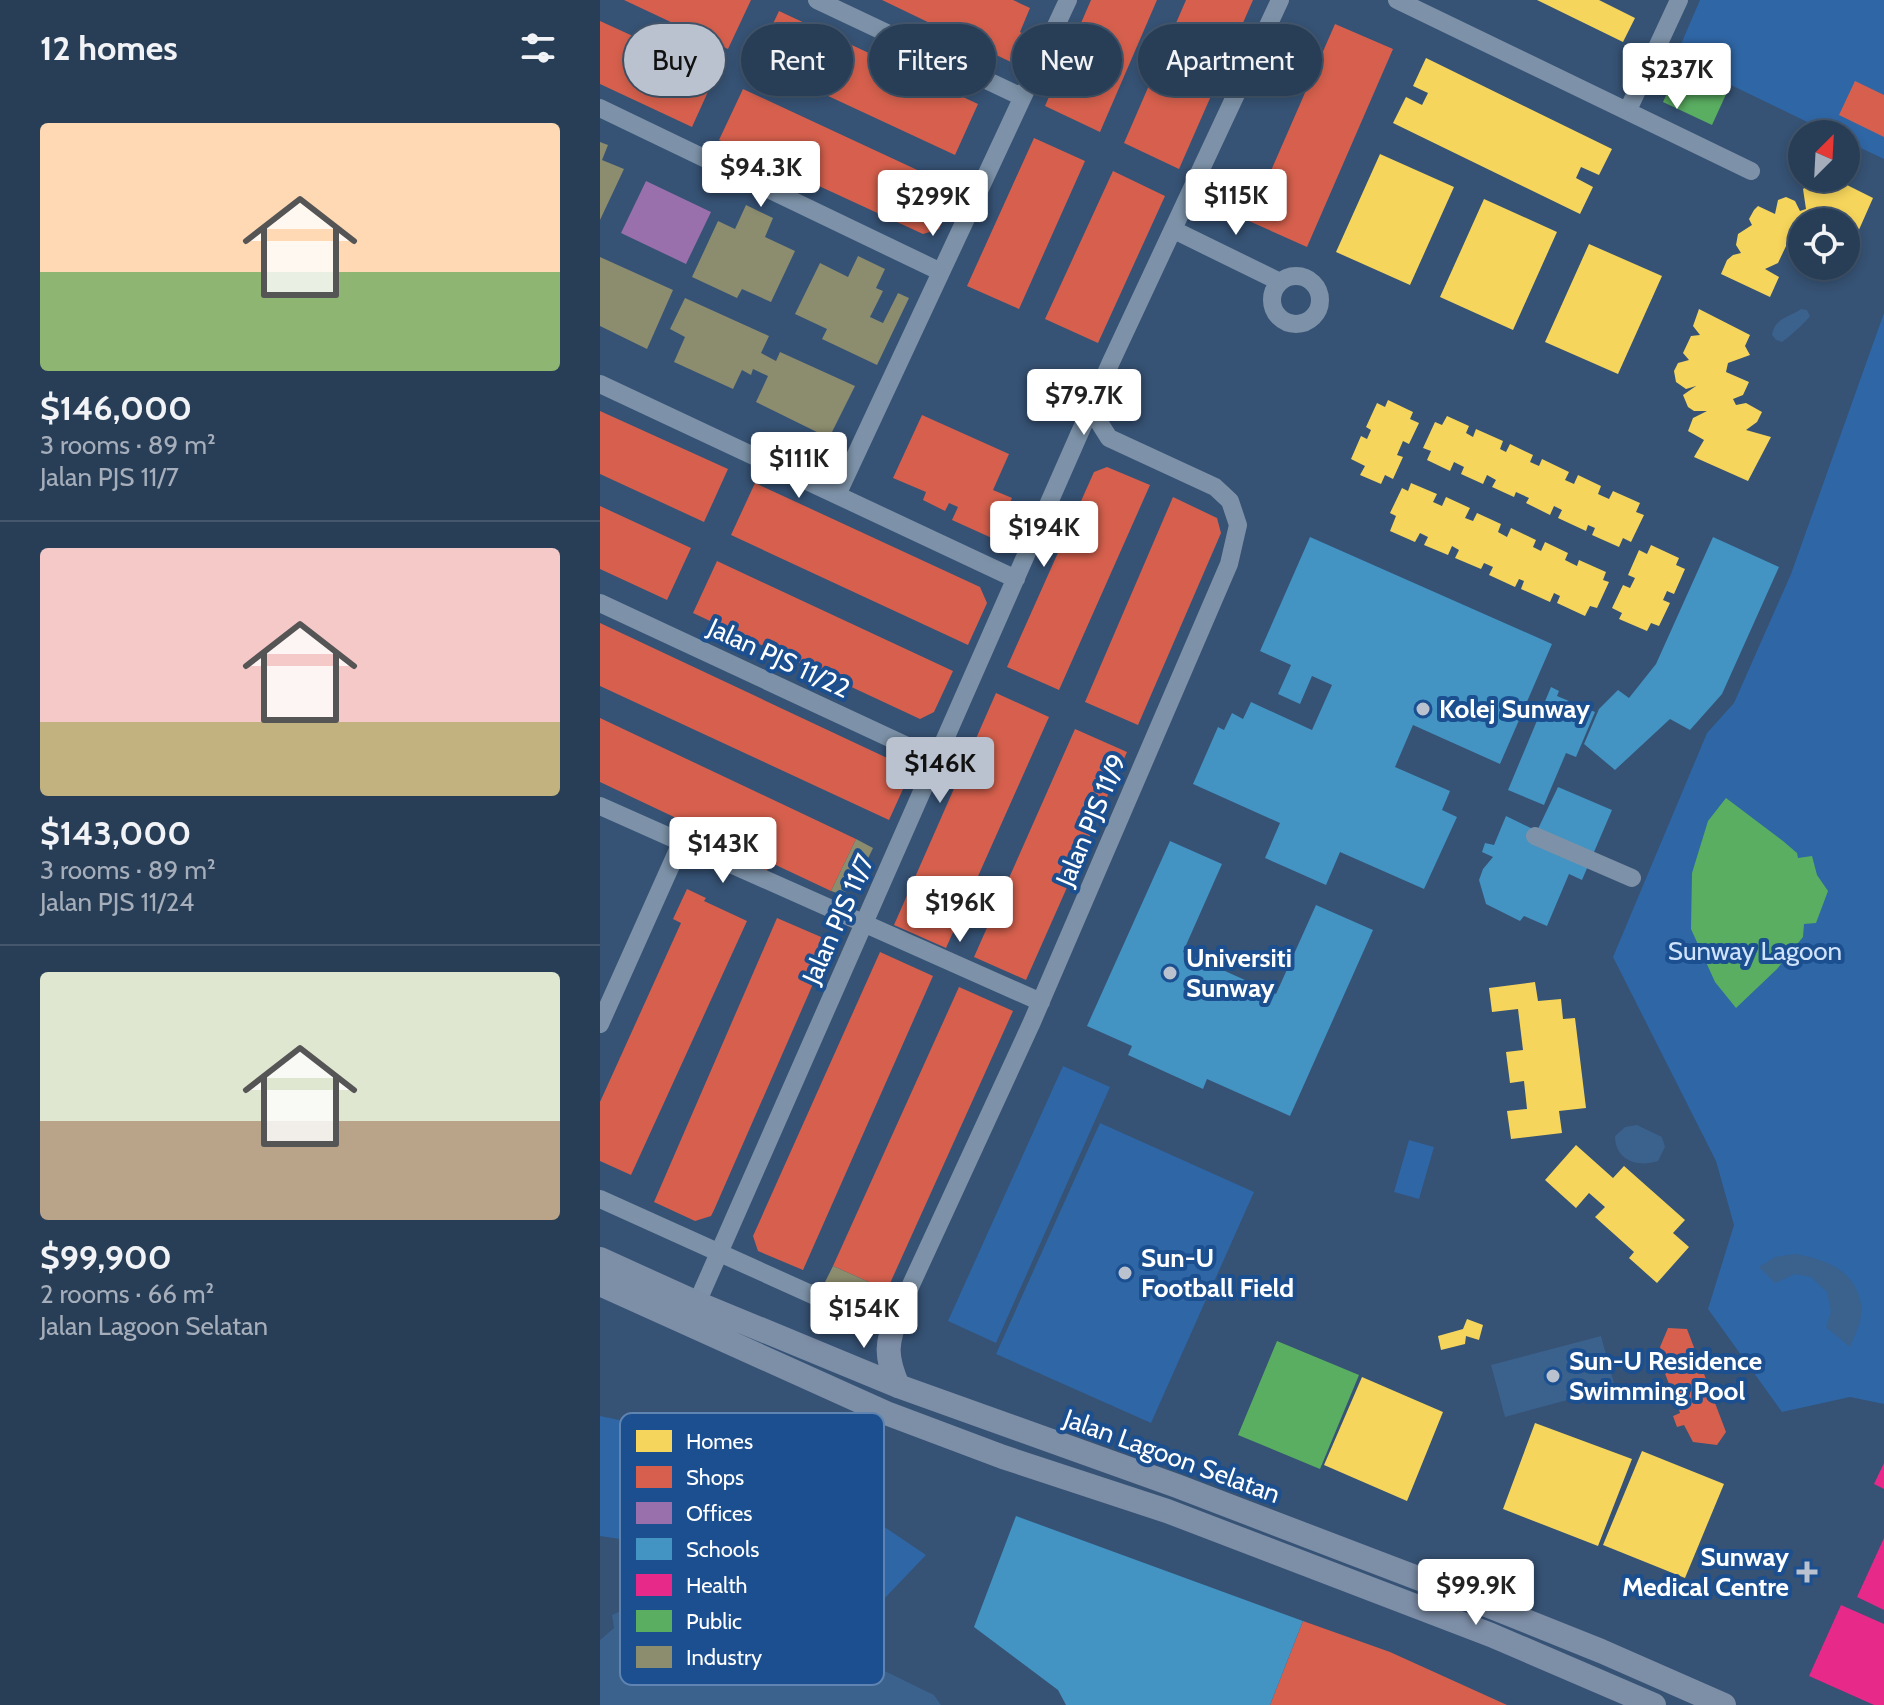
<!DOCTYPE html>
<meta charset="utf-8">
<style>
body{margin:0;font-family:Cabin,sans-serif;background:#344961;color:#f1f3f6;height:100vh;display:flex;flex-direction:column;font-size:30px;white-space:nowrap}
*{box-sizing:border-box;margin:0}
p{font-size:26px;color:#a5aeba}
.icon{flex:none;width:44px;height:44px;fill:none;stroke:currentColor;stroke-width:2;stroke-linecap:round;stroke-linejoin:round}
.map{position:relative;flex:1;overflow:hidden}
.side{display:flex;flex-direction:column;background:#283e57;width:600px}
.side>*{flex:none}
.banner{position:absolute;left:24px;top:24px;width:760px;height:72px;display:flex;gap:16px}
.needle{width:52px;rotate:24deg}
.controls{position:absolute;left:1188px;top:120px;display:grid;gap:16px}
.controls a{display:grid;place-items:center;width:72px;height:72px;border-radius:50%;background:#283e57;box-shadow:0 4px 12px #0003,0 0 0 2px #44576d;font-size:40px}
.price{position:absolute;translate:-50% -68px;padding:0 18px;border-radius:8px;background:#fff;color:#222;font-size:26px;line-height:52px;filter:drop-shadow(0 2px 4px #0008)}
.price::after{content:'';position:absolute;left:50%;top:48px;width:24px;height:18px;margin-left:-12px;background:inherit;clip-path:polygon(0 0,100% 0,50% 100%)}
.price.on{background:#b9c2ce;color:#111}
ul{padding:0;list-style:none}
li{display:grid;align-content:center;gap:16px;height:424px;padding:0 40px}
li+li{border-top:2px solid #44576d}
li span{display:grid;place-items:center;height:248px;border-radius:8px;color:#555}
li>.icon{margin-inline-start:auto}
span .icon{width:144px;height:144px;fill:#fffc;stroke-width:1}
li b{font-size:34px}
h2{display:flex;justify-content:space-between;align-items:center;height:96px;padding:0 40px;font-size:34px}
.chip{padding:0 28px;border-radius:36px;background:#283e57;box-shadow:0 4px 12px #0003,0 0 0 2px #44576d;font-size:28px;line-height:72px}
.chip.on{background:#b9c2ce;color:#111}
main{display:flex;flex:1;min-height:0}
.map>svg:first-child{display:block}
</style>
<main>
<section class="side">
<h2>12 homes<svg class="icon" aria-label="filters" viewBox="0 0 24 24"><path d="M4 7h16M4 17h16"/><circle cx="9" cy="7" r="2"/><circle cx="15" cy="17" r="2"/></svg></h2>
<ul>
<li><span style="background:linear-gradient(#ffd9b3 60%,#8fb573 0)"><svg class="icon" aria-label="home" viewBox="0 0 24 24"><path d="M3 11l9-7 9 7M6 9v11h12V9"/></svg></span><div><b>$146,000</b><p>3 rooms · 89 m²</p><p>Jalan PJS 11/7</p></div></li>
<li><span style="background:linear-gradient(#f6c9c9 70%,#c2b280 0)"><svg class="icon" aria-label="home" viewBox="0 0 24 24"><path d="M3 11l9-7 9 7M6 9v11h12V9"/></svg></span><div><b>$143,000</b><p>3 rooms · 89 m²</p><p>Jalan PJS 11/24</p></div></li>
<li><span style="background:linear-gradient(#dfe7d0 60%,#b9a48a 0)"><svg class="icon" aria-label="home" viewBox="0 0 24 24"><path d="M3 11l9-7 9 7M6 9v11h12V9"/></svg></span><div><b>$99,900</b><p>2 rooms · 66 m²</p><p>Jalan Lagoon Selatan</p></div></li>
</ul>
</section>
<div class="map">
<svg width="1284" height="1705" viewBox="0 0 1284 1705">
<rect width="100%" height="100%" fill="#365274"/>
<path fill="#2f66a5" d="M1100,0h184v159l-38,-18v-7h-14l-157,-76z
M1284,313v1091l-34,-7 -68,15 -74,-103 26,-84 -18,-64 -103,-204 94,-224 27,-30 57,-129z
M463,1066l47,21 -114,256 -48,-22z
M500,1123l154,69 -103,231 -155,-69z
M809,1140l25,7 -15,52 -25,-7z
M0,1416l159,33 59,33 108,73 -45,47 -87,-37 -194,-29z"/>
<path fill="#3b618d" d="M1201,309l6,1 3,6c-3,5 -23,23 -28,26l-6,-2 -4,-5c3,-18 17,-17 29,-26z
M1037,1125l25,12 3,10 -7,14c-21,7 -43,-1 -43,-25l10,-9z
M1195,1254c29,5 60,15 66,50 3,13 -6,31 -11,43l-24,-20 5,-15 -4,-20 -16,-15 -16,-3 -20,9 -16,-16 16,-10z
M1001,1336l14,51 -110,30 -14,-52z
M42,1601l42,1 104,22 146,71 7,10h-341v-65l14,-12 -2,-13z"/>
<path fill="#f6d55c" d="M937,0h62l36,18 -12,24z
M826,58l186,91 -13,26 -18,-8 -5,11 17,9 -13,27 -187,-91 13,-26 16,8 6,-12 -15,-7z
M780,154l74,33 -44,98 -74,-33z
M1228,178h5l40,20 -19,43h-8v-19h-44v38l-10,-5 -5,-11 -9,19 -13,6 14,8 -9,20 -49,-23 6,-14 6,-5 8,-2 -5,-8 2,-11 14,-9 -3,-6 5,-9 4,-4 17,8 3,-14 8,-3 9,4 5,10 6,-2 -3,-20 5,-4 14,7z
M884,199l73,33 -44,98 -73,-33z
M989,244l73,32 -44,98 -73,-32z
M1099,309l51,26 -5,11 5,9 -22,8 -2,9 23,10 -6,13 -10,4 3,6 10,-2 16,9 -5,10 -11,8 25,7 -23,44 -54,-24 10,-17 -16,-9 5,-13 14,-7h-13l-6,-4 -5,-12 13,-9 -10,3 -10,-7 -2,-11 4,-8 11,-3 -6,-7 8,-17 9,-1 -7,-9z
M788,400l25,12 -3,7 9,4 -10,21 -6,-3 -6,14 6,2 -10,22 -8,-4 -4,9 -21,-9 5,-9 -14,-7 10,-23 6,3 4,-9 -5,-3 11,-24 8,4z
M847,416l22,10 -3,7 7,4 3,-8 27,12 -3,8 6,3 4,-8 23,11 -3,7 9,4 3,-7 27,13 -4,8 9,4 4,-9 23,11 -3,8 11,5 4,-8 27,12 -4,9 8,3 -13,27 -8,-4 -4,9 -27,-12 3,-7 -7,-3 -2,6 -28,-13 4,-8 -8,-4 -4,9 -24,-12 3,-5 -13,-6 -2,5 -22,-10 4,-7 -9,-5 -4,9 -22,-10 3,-7 -10,-5 -4,9 -23,-11 4,-9 -8,-3 12,-26 7,3z
M811,483l26,11 -4,8 9,4 4,-9 24,11 -5,10 8,3 4,-8 24,11 -3,8 9,5 4,-9 25,12 -3,7 8,4 4,-9 23,11 -3,7 12,6 2,-6 27,12 -3,8 6,2 -12,26 -7,-2 -5,10 -28,-13 3,-7 -6,-3 -4,9 -29,-13 3,-8 -5,-2 -4,8 -26,-12 4,-8 -9,-4 -3,6 -26,-11 4,-8 -7,-4 -4,9 -24,-10 4,-8 -8,-4 -5,9 -25,-11 6,-15 -6,-3 12,-25 6,3z
M1051,545l28,13 -3,7 9,4 -11,25 -7,-3 -4,9 7,3 -11,23 -8,-3 -4,8 -28,-12 3,-6 -10,-5 11,-23 7,3 5,-10 -7,-3 11,-25 8,4z
M935,982l3,19 23,-2 2,20 12,-1 11,90 -27,3 3,22 -51,6 -4,-28 20,-2 -3,-28 -14,2 -4,-31 17,-2 -5,-41 -26,3 -3,-24z
M976,1145l37,33 11,-12 61,54 -12,13 16,14 -32,36 -28,-25 5,-6 -39,-35 10,-10 -16,-14 -13,15 -31,-28z
M867,1319l16,6 -4,15 -13,-4 -1,8 -24,6 -3,-14 25,-7z
M762,1377l81,35 -36,89 -83,-36z
M935,1423l97,36 -34,87 -95,-37z
M1042,1451l82,33 -39,94 -82,-33z"/>
<path fill="#d6604d" d="M24,0h127l-23,49z
M282,0h131l17,8 -10,24 8,5 -13,27z
M491,0h66l-57,132 -55,-26z
M586,0h67l-74,169 -55,-26z
M179,11l199,93 -23,51 -200,-93z
M0,21l116,53 -24,53 -92,-43z
M735,24l58,25 -86,198 -58,-26z
M1255,81l29,14v42l-45,-22z
M143,89l213,99 -17,41 -16,5 -204,-94z
M434,138l51,23 -66,148 -52,-23z
M513,171l52,25 -67,147 -53,-24z
M0,411l128,58 -24,53 -104,-48z
M322,415l87,39 -16,36 19,8 -18,41 -42,-19 6,-13 -9,-4 -4,8 -22,-11 3,-8 -33,-14z
M507,467l43,18 -91,205 -52,-23 87,-195z
M155,483l225,104 7,16 -19,42 -237,-110z
M573,497l44,21 4,15 -83,192 -53,-23z
M0,506l91,42 -24,52 -67,-31z
M117,561l236,110 -19,41 -14,7 -227,-106z
M0,623l300,141 8,14 -19,42 -289,-134z
M396,693l53,24 -103,231 -52,-23z
M0,718l256,121 -25,52 -231,-109z
M475,729l52,23 -101,228 -52,-23z
M94,833l75,32 -4,12 -73,-37z
M87,889l19,9 -2,3 43,20 -116,254 -31,-14v-59l81,-179 -8,-4z
M177,918l44,19 6,15 -113,258 -3,6 -16,5 -41,-19z
M280,952l53,24 -130,294 -45,-19 -5,-15z
M359,987l54,24 -126,279 -54,-24z
M1068,1328l19,1 39,103 -9,13 -24,-3 -9,-17 -7,2 -4,-11 7,-3 -6,-20 -8,3 -5,-10 8,-2 -8,-21 -6,3 -3,-10 10,-4 -2,-5z
M703,1621l87,31 117,53h-237z"/>
<path fill="#9970ab" d="M46,181l65,31 -25,52 -65,-31z"/>
<path fill="#4393c3" d="M710,537l242,107 -52,120 -87,-39 -18,42 55,24 -8,19 15,7 -33,72 -84,-37 -14,33 -61,-27 15,-35 -87,-39 25,-57 6,3 8,-17 11,6 8,-17 61,28 20,-45 -20,-9 -12,28 -22,-10 13,-29 -31,-14z
M1113,537l66,30 -57,127 -32,36 -20,-11 -55,51 -31,-26 15,-35 19,-19 11,8 27,-34z
M951,687l8,4 -2,5 38,16 -19,45 -10,-4 -22,52 -36,-15z
M958,787l54,23 -30,70 -13,-6 -22,52 -23,-10 -4,5 -34,-17 -7,-24 4,-11 10,-12 -11,-5 3,-9 9,2 12,-29 31,15z
M570,841l52,23 -39,88 93,42 40,-89 57,25 -83,186 -83,-37 -4,10 -75,-34 4,-9 -45,-20z
M416,1516l287,105 -33,84h-204l-8,-15 -84,-63z"/>
<path fill="#e7298a" d="M1284,1463v26l-10,-5z
M1284,1538v72l-27,-13z
M1241,1605l43,19v81h-10l-65,-29z"/>
<path fill="#5aae61" d="M1079,67l49,23 -16,35 -49,-23z
M1126,798l57,43 14,12 1,5 14,-2 5,19 11,16 -12,32 -12,1 -1,13 -26,32 -41,39 -21,-26 -24,-53 1,-56 16,-52z
M677,1341l82,34 -39,94 -82,-34z"/>
<path fill="#8c8c6e" d="M0,142l8,3 -6,15 22,9 -24,51z
M146,205l27,13 -8,19 30,14 -24,51 -29,-13 -5,9 -45,-21 26,-56 17,8z
M258,256l27,13 -9,19 7,3 -13,26 13,6 15,-30 11,5 -32,67 -55,-26 5,-10 -32,-15 25,-51 28,14z
M0,257l73,33 -26,59 -47,-23z
M85,298l84,38 -8,17 15,8 4,-9 75,34 -26,52 -73,-36 12,-26 -15,-7 -2,6 -9,-5 -9,19 -59,-27 11,-25 -15,-8z
M256,839l17,9 -20,42 -16,3 -6,-2z
M233,1266l54,24 -2,5 -16,7 -44,-20z"/>
<g fill="none" stroke-linecap="round" stroke-linejoin="round">
<path stroke="#7d92a8" stroke-width="18" d="M217,0l205,97
M797,0l354,171
M0,108l341,164
M1028,110l51,-110
M574,230l106,52
M672 300a24 24 0 1 1 48 0a24 24 0 1 1-48 0Z
M0,384l416,195
M237,495l231,-495
M0,603l337,157
M0,806l441,196
M935,836l97,42
M0,1024l81,-181
M0,1199l255,115 30,4 13,-5 134,-291 197,-458 9,-39 -8,-24 -15,-14 -106,-49 -12,-19 -4,-15
M93,1312l417,-948 170,-364"/>
<path stroke="#7d8ea7" stroke-width="24" d="M0,1259l97,44 201,83 279,100 272,104 152,61 123,54
M0,1284l286,129 117,44 164,54 324,124 163,70
M298,1386c-13,-30 -12,-43 0,-73"/>
</g>
<g fill="#b9c2ce" stroke="#1b4f8f" stroke-width="3">
<circle cx="823" cy="709" r="8"/>
<circle cx="570" cy="973" r="8"/>
<circle cx="525" cy="1273" r="8"/>
<circle cx="953" cy="1376" r="8"/>
<path d="M1203 1560h8v8h8v8h-8v8h-8v-8h-8v-8h8z"/>
</g>
<g text-anchor="middle" stroke-width="8" stroke-linejoin="round" paint-order="stroke">
<g font-size="26" fill="#fff" stroke="#1b4f8f">
<text transform="translate(179 658) rotate(25)" y="9">Jalan PJS 11/22</text>
<text transform="translate(491 820) rotate(-67)" y="9">Jalan PJS 11/9</text>
<text transform="translate(238 919) rotate(-66)" y="9">Jalan PJS 11/7</text>
<text transform="translate(572 1456) rotate(20)" y="9">Jalan Lagoon Selatan</text>
</g>
<g font-size="26" font-weight="bold" fill="#fff" stroke="#1b4f8f" text-anchor="start">
<text x="839" y="718">Kolej Sunway</text>
<text x="586" y="967">Universiti<tspan x="586" dy="30">Sunway</tspan></text>
<text x="541" y="1267">Sun-U<tspan x="541" dy="30">Football Field</tspan></text>
<text x="969" y="1370">Sun-U Residence<tspan x="969" dy="30">Swimming Pool</tspan></text>
<text x="1189" y="1566" text-anchor="end">Sunway<tspan x="1189" dy="30">Medical Centre</tspan></text>
</g>
<g font-size="26" fill="#cfe3fa" stroke="#1b4f8f">
<text x="1155" y="960">Sunway Lagoon</text>
</g>
</g>
<rect x="20" y="1413" width="264" height="272" rx="12" fill="#1b4f8f" stroke="#5f84b1" stroke-width="2"/>
<rect x="36" y="1430" width="36" height="22" fill="#f6d55c"/>
<rect x="36" y="1466" width="36" height="22" fill="#d6604d"/>
<rect x="36" y="1502" width="36" height="22" fill="#9970ab"/>
<rect x="36" y="1538" width="36" height="22" fill="#4393c3"/>
<rect x="36" y="1574" width="36" height="22" fill="#e7298a"/>
<rect x="36" y="1610" width="36" height="22" fill="#5aae61"/>
<rect x="36" y="1646" width="36" height="22" fill="#8c8c6e"/>
<g font-size="22" fill="#fff">
<text x="86" y="1449">Homes</text>
<text x="86" y="1485">Shops</text>
<text x="86" y="1521">Offices</text>
<text x="86" y="1557">Schools</text>
<text x="86" y="1593">Health</text>
<text x="86" y="1629">Public</text>
<text x="86" y="1665">Industry</text>
</g>
</svg>
<div class="controls">
<a><svg class="needle" viewBox="-14 -14 28 28"><path d="M0-13l5 13h-10z" fill="#e53935"/><path d="M0 13l5-13h-10z" fill="#a5aeba"/></svg></a>
<a><svg class="icon" aria-label="locate" viewBox="0 0 24 24"><circle cx="12" cy="12" r="6"/><path d="M12 2v4M12 18v4M2 12h4M18 12h4"/></svg></a>
</div>
<b class="price" style="left:1077px;top:111px">$237K</b>
<b class="price" style="left:161px;top:209px">$94.3K</b>
<b class="price" style="left:636px;top:237px">$115K</b>
<b class="price" style="left:333px;top:238px">$299K</b>
<b class="price" style="left:484px;top:437px">$79.7K</b>
<b class="price" style="left:199px;top:500px">$111K</b>
<b class="price" style="left:444px;top:569px">$194K</b>
<b class="price on" style="left:340px;top:805px">$146K</b>
<b class="price" style="left:123px;top:885px">$143K</b>
<b class="price" style="left:360px;top:944px">$196K</b>
<b class="price" style="left:264px;top:1350px">$154K</b>
<b class="price" style="left:876px;top:1627px">$99.9K</b>
<div class="banner">
<a class="chip on">Buy</a>
<a class="chip">Rent</a>
<a class="chip">Filters</a>
<a class="chip">New</a>
<a class="chip">Apartment</a>
</div>
</div>
</main>
